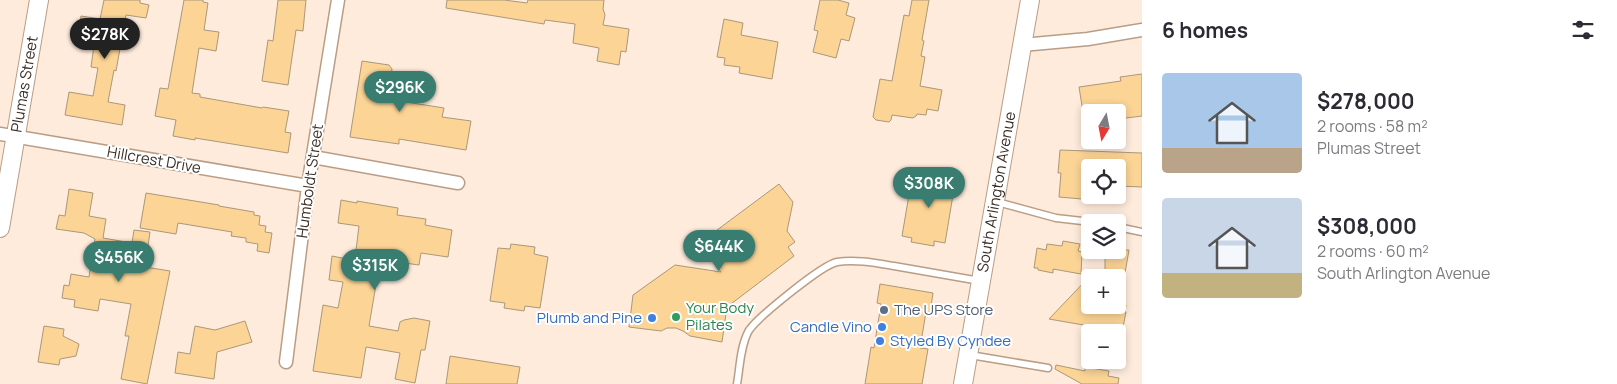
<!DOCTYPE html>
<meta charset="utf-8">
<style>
body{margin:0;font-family:Manrope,sans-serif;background:#f2f2f3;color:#2b2b33;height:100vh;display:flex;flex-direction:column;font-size:19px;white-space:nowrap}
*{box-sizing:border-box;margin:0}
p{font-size:16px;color:#7c7c81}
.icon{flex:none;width:28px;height:28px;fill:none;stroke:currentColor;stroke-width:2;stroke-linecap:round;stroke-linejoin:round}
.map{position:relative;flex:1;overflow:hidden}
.sheet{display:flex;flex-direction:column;background:#fff;width:475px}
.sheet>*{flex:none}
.needle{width:32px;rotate:190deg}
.buttons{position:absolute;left:1081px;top:104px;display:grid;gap:10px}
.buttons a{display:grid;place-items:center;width:45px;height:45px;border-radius:5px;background:#fff;box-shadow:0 2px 8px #0003;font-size:25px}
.price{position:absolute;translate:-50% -42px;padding:0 11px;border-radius:18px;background:#397d70;color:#fff;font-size:16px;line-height:32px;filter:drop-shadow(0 1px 2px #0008)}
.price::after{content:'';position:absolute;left:50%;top:30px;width:15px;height:11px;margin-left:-8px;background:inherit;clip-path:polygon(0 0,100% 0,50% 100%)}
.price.current{background:#222;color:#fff}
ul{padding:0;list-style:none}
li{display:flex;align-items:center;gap:15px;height:125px;padding:0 20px}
li span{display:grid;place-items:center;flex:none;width:140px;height:100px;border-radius:5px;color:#555}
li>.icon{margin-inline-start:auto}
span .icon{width:60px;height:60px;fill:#fffc;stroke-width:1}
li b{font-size:21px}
h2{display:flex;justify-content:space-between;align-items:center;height:60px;padding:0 20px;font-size:21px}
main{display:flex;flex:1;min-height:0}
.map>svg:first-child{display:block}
</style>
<main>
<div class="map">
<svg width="1142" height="384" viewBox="0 0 1142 384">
<rect width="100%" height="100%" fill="#feebdc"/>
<path fill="#fbd496" stroke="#ab9879" d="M104,0h36v3l9,2 -3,13 -20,-3 -10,56 -2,-1 -6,32 17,3 -3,20 -57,-10 4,-23 24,4 5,-28 -7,-1 4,-29 -17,-3 3,-19 19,3z
M184,0h19v2l5,1 -4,27 15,2 -3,19 -17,-3 -7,45 8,1v3l62,11 1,-1 26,4 -4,21 6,1 -3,20 -93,-15v2l-22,-4 3,-16 -21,-4 5,-28 8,1z
M278,0h28l-3,31 -7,-1 -8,55 -26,-4 6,-41 5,1z
M447,0h57l23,3 1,-3h76l-1,9 2,6 -2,10 26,4 -3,23 -5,-1 -2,14 -22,-4 2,-13 -26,-5 2,-19 -30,-4 -1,4 -98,-16z
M820,0h18l11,3 -3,12 9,3 -6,23 -8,-2 -5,19 -23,-6 5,-21 -4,-1z
M912,0h17l-7,40 2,1 -3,15 4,1 -5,29 22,4 -4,21 -11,-2 -1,6 -9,-1 -1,2 -3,2 -21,-3 -1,5 -2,2 -13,-2 -3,-3 7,-38 12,2 12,-66 5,1z
M724,19l19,4 -2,12 37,7 -6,37 -33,-6 1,-6 -16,-2 1,-7 -8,-1z
M362,61l27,4 3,4 -1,8 18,3 -3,22 38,6 -2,9 29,4 -5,29 -67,-11v5l-49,-7z
M1142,74v42l-24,3v-7h-35l-4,-25 42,-6 -1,-4z
M1060,150l82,3v34l-24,-1v-18h-36v31l-23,-2 2,-24h-3z
M922,171l24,4 -1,7 10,1 -10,60 -11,-2v5l-23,-4 1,-4 -10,-2 10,-59 9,1z
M779,184l14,18 -6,29 8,11 -7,5 6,9 -67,51 -5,35 -32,-6 -7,-5 -7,-3h-9l-6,3 -32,-4 4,-32 42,-30 46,7 -16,-20 10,-8 -6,-8z
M69,189l24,4 -4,23 17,3 -3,19 29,5 2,-13 16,2 -5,35 25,4 -23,113 -26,-5 8,-43h-4l6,-32 -31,-5 -2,12 -24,-4 1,-7 -13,-2 2,-13 5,1 2,-12 18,3 6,-38 -11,-6 -28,-4 3,-14 6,1z
M146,193l73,12v1l35,6v3l6,1 -1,9 7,1 -1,6 7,1 -3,20 -12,-2 1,-7 -12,-2v-4l-15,-2 1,-4 -54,-9 -2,11 -36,-6z
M341,200l16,3v-2l41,7 -1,7 29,4 -1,6 27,5 -4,27 -27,-4 -2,12 -36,-5 -2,14 -3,-1 -9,53 29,5 2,-9 4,-2 10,-2 16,3 -5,29h-4l-6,33 -20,-4 5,-26 -34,-6 -5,31 -48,-7 10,-66 15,3 5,-26 -14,-2 3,-24 15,3 1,-2 7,1 4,-32 -21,-3z
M1063,241l17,3 -2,7 4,1 -1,22 -28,-5v4l-15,-3v-2h-4l3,-20 9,2 1,-6 15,2z
M511,244l24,3 -1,7 14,3 -8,51 -15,-2 -1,5 -20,-3 1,-5 -15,-2 8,-53 12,1z
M1111,250h18l-4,23 -20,-3v-14h3v-4l3,1z
M1090,276v29h36l-1,7h1l-4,20h-34l1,-6 -40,-7z
M880,284l53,9 -3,20 -4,-1 -6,36 8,1 -6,35h-57l6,-37 3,1 7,-44 -4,-1z
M245,321l7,21 -35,10 -3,27 -39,-6 3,-21 12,2 5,-28 20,4z
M44,326l20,3 -1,7 16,8 -3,12 -16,3 -1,6 -21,-3z
M450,356l70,11 -3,17h-71z
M1056,365l29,6v-4l24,4 -1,5 11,2 -1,6h-36l-27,-15z"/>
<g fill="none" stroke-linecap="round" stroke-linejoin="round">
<g stroke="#ba9d85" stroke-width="9">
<path id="lane" d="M997,202l59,16 35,4
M1118,227l24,5
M970,355l78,13
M737,384c3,-17 3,-36 11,-52 7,-13 74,-67 89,-70 18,-3 39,1 57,4 29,5 57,10 86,15"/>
</g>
<g stroke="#ba9d85" stroke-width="15">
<path id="street" d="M1022,45l66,-6 54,-9
M0,134l308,52
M313,157l145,26
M286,362l22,-176 30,-186"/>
</g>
<g stroke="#ba9d85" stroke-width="20">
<g id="secondary">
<path id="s1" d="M0,228l39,-228"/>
<path id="s2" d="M963,384l67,-384"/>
</g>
</g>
<use href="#lane" stroke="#fff" stroke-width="6"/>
<use href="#street" stroke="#fff" stroke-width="12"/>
<use href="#secondary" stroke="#fff" stroke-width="18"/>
</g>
<circle fill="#5c6f8a" stroke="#fff" stroke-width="2" cx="884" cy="310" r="5"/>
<circle fill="#2e9e5b" stroke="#fff" stroke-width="2" cx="676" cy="317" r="5"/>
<g fill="#3f7fe0" stroke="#fff" stroke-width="2">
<circle cx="652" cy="318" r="5"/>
<circle cx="882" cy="327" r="5"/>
<circle cx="880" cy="341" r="5"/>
</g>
<g text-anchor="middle" stroke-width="4" stroke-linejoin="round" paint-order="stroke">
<g font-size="15" fill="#3b2f26" stroke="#fff">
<text dy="5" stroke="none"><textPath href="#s1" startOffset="146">Plumas Street</textPath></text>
<text transform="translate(154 160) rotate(10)" y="5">Hillcrest Drive</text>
<text transform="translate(310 181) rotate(-82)" y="5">Humboldt Street</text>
<text dy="5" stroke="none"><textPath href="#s2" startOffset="195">South Arlington Avenue</textPath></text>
</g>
<g font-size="15" fill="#27864d" stroke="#fff" text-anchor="start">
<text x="686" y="313">Your Body<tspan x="686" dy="17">Pilates</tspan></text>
</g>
<g font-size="15" fill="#4e5e75" stroke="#fff" text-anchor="start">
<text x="894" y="315">The UPS Store</text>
</g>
<g font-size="15" fill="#366cbe" stroke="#fff" text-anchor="end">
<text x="642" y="323">Plumb and Pine</text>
<text x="872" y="332">Candle Vino</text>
<text x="890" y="346" text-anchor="start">Styled By Cyndee</text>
</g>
</g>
</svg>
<div class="buttons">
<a><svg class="needle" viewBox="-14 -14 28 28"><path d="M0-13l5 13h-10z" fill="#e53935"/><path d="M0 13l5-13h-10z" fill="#7c7c81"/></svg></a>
<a><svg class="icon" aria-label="locate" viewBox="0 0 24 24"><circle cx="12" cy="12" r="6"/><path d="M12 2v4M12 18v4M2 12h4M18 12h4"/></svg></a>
<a><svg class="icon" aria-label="layers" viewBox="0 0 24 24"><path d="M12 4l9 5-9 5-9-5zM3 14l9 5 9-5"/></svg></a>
<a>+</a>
<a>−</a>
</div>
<b class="price current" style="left:105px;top:60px">$278K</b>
<b class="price" style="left:400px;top:113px">$296K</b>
<b class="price" style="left:929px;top:209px">$308K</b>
<b class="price" style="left:719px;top:272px">$644K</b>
<b class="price" style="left:119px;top:283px">$456K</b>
<b class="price" style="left:375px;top:291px">$315K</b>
</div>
<section class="sheet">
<h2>6 homes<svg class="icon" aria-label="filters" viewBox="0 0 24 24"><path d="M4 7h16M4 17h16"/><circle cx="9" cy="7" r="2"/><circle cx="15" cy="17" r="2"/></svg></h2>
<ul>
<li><span style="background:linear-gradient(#a9c7e8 75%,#b9a48a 0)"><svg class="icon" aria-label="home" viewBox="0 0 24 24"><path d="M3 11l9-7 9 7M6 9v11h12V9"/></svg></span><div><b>$278,000</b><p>2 rooms · 58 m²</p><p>Plumas Street</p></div></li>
<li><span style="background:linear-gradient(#c9d6e8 75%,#c2b280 0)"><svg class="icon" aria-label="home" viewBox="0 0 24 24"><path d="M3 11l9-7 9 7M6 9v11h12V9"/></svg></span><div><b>$308,000</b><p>2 rooms · 60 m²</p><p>South Arlington Avenue</p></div></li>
</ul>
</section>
</main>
